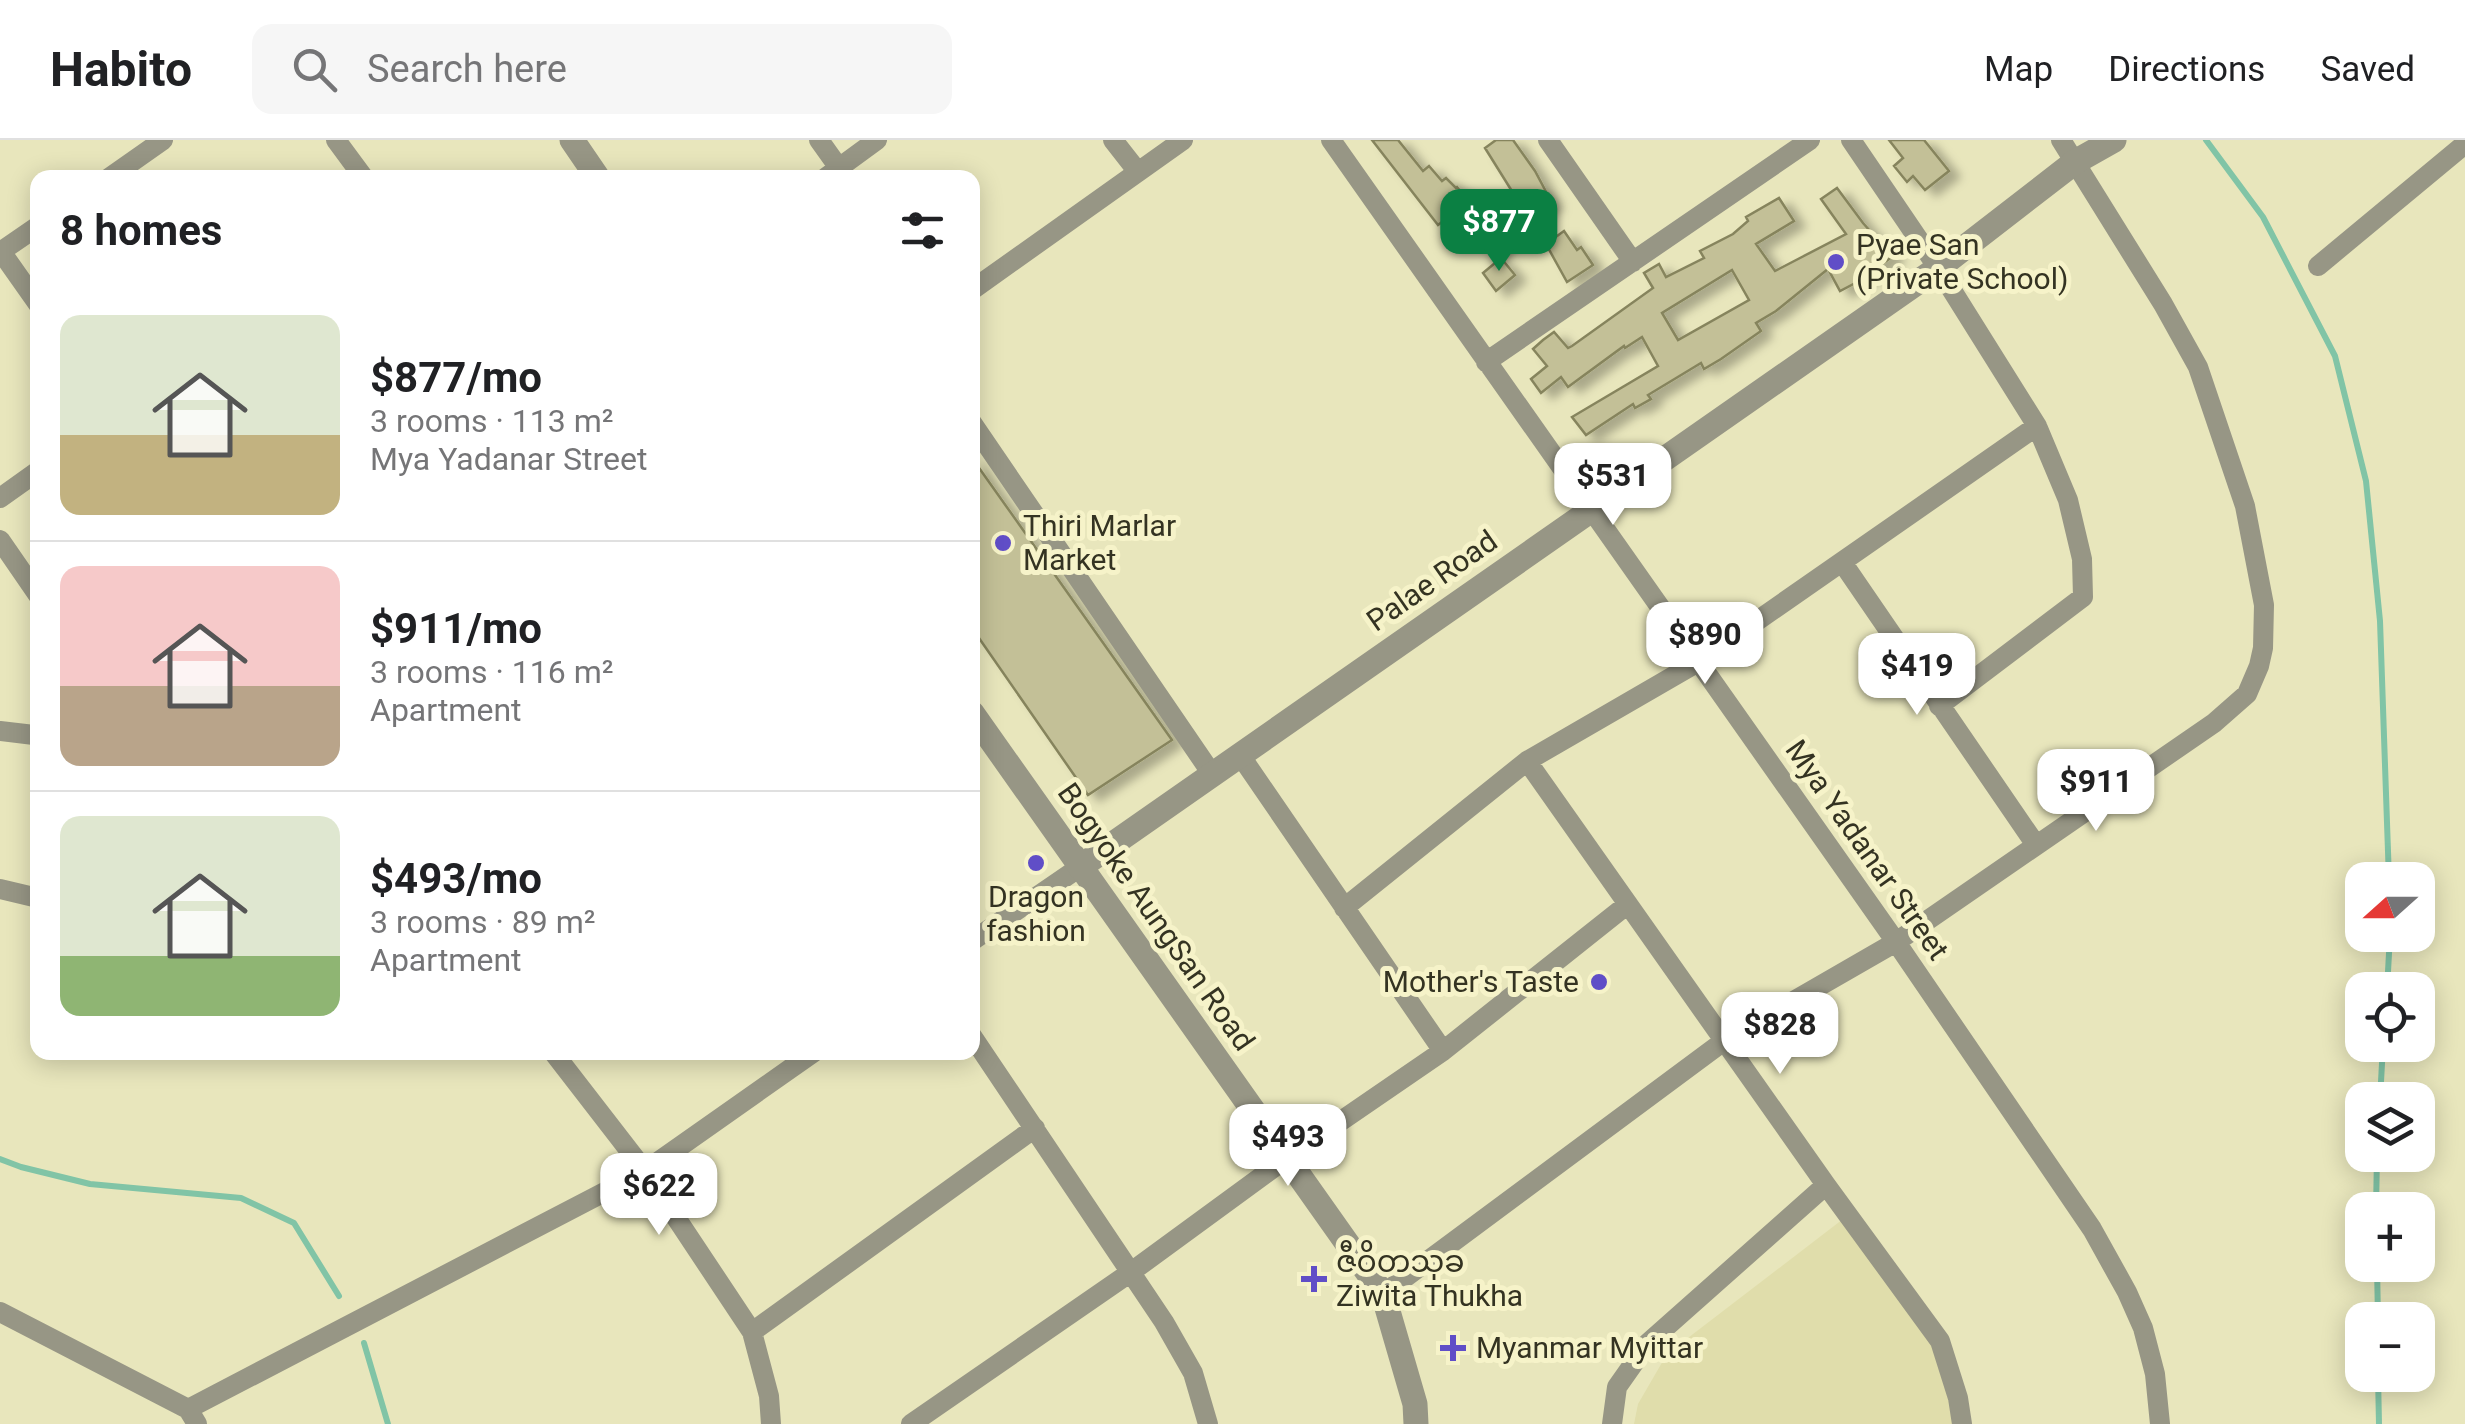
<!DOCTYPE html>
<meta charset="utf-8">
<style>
body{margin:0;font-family:Roboto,"Noto Sans Myanmar",sans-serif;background:#f6f6f6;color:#202124;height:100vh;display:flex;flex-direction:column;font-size:38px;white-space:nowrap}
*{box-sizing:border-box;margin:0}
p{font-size:32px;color:#757577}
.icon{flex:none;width:55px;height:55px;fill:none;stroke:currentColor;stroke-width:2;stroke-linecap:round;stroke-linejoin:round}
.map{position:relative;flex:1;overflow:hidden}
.panel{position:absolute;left:30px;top:30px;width:950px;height:890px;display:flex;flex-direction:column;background:#fff;border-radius:20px;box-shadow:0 5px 25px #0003}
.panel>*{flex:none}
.needle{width:65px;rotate:249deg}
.fabs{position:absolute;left:2345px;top:722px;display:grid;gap:20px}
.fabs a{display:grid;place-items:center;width:90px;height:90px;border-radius:20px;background:#fff;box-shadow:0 5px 25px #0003;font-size:50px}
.price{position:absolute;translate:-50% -85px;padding:0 22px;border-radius:20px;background:#fff;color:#222;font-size:32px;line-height:65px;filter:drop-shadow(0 2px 5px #0008)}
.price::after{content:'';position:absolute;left:50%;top:60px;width:30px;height:22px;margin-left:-15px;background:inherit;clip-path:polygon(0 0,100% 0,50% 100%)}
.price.active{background:#0b8043;color:#fff}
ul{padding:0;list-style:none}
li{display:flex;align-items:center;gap:30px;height:250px;padding:0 30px}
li+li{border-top:2px solid #e0e0e0}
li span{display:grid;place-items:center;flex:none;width:280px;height:200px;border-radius:20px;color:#555}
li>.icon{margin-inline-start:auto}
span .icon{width:120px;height:120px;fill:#fffc;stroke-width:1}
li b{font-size:42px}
h2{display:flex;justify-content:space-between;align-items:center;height:120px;padding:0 30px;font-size:42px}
header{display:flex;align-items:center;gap:60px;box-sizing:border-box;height:140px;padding:0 50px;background:#fff;border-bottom:2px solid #e0e0e0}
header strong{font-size:48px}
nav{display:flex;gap:55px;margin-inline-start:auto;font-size:35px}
.search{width:700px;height:90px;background:#f6f6f6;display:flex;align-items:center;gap:25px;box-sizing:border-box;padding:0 35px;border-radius:20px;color:#757577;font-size:38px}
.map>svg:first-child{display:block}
</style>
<header>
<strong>Habito</strong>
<div class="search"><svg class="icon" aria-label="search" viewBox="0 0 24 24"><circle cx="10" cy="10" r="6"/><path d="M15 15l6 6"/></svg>Search here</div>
<nav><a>Map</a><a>Directions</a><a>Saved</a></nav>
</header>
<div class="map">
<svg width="2465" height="1284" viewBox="0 0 2465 1284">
<defs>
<filter id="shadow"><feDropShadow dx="11" dy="6" stdDeviation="5" flood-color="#0004"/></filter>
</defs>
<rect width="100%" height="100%" fill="#e8e6bc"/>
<path fill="#e0ddab" d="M1847,1076l98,128 23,80h-334l4,-20 29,-50z"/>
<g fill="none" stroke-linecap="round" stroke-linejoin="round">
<path stroke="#81c4a6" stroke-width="6" d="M2206,0l57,77 72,139 31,125 14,140 9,259
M2387,850l3,-55
M2380,960l3,-55
M0,1019l21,8 69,17 151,14 53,25 45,73
M2376,1070l1,-55
M2377,1125l1,55
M364,1203l24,81
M2378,1235l1,49"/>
</g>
<path fill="#c3c097" stroke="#86845d" stroke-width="2.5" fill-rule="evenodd" filter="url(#shadow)" d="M1372,0h26l25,31 6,-5 13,15 4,-3 10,10 1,-1 24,29 -22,18 -13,-15 -8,6z
M1496,0h17l22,31 17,32 -18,11 -13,-21 -6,3 -30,-48z
M1889,0h35l25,31 -24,19 -12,-14 -6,6 -13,-16 9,-8z
M1837,48l26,35 16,18 3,-1 11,16 -32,24 -21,11 -12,-22 -52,42 -20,12 5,8 -40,28 -17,10 -3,-6 -53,32 3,4 -16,9 -2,-4 -47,31 -14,-18 86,-51 -16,-29 -17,11 -1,-2 -56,41 -7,-10 -20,16 -10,-14 16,-13 -14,-17 10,-9 11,-8 14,16 4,-2 81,-58 -9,-15 15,-9 7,13 38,-19 -4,-7 33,-17 15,-13 -2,-4 33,-19 15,23 -38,23 19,27 71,-37 -25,-35zM1732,130l17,30 -71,40 -16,-27z
M1487,76l20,25 -16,13 -20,-25z
M1564,91l13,19 4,-3 12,18 -26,17 -21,-38z
M1501,118l14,17 -19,16 -13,-18z
M972,318l200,282 -84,55 -116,-167z"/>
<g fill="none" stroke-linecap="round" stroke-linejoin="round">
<path stroke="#979685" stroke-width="20" d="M336,0l28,38
M819,0l20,28
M1113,0l25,32
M1331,0l565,802 196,287 35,63 16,36 12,46 5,50
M1548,0l85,122
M1851,0l87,128 99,158 31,74 14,59 1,38 -144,109
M109,38l54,-38
M825,38l52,-38
M0,110l38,54
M0,112l38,-26
M2318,126l147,-122
M972,150l211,-150
M1486,222l324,-222
M972,283l240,351
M0,358l38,-27
M0,400l38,55
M1842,422l194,283
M0,591l34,4 4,-2
M1240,615l203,296
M1527,621l299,424 114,156 18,57 4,26
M0,749l38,9
M1344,768l183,-147 171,-99 339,-236
M972,801l108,-74
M972,896l192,286 29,51 15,51
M553,912l92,119 107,161 17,64 2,28
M1383,1154l341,-253 172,-99 318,-219 33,-29 12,-28 4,-18 1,-43 -19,-99 -47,-139 -35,-63 -102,-164
M0,1172l188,97 9,15
M752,1192l283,-204
M188,1269l457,-238 169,-119
M911,1284l220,-152 156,-114 156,-107 185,-147
M1612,1284l5,-37 31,-44 178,-158"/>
<path stroke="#979685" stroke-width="25" d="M572,0l26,38
M972,573l411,581 32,110 1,20
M1080,727l858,-599 137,-106 39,-22"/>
</g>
<g fill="#604ec7" stroke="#f6f3c9" stroke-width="4">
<circle cx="1836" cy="122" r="10"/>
<circle cx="1003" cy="403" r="10"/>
<circle cx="1036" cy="723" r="10"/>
<circle cx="1599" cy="842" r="10"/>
<path d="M1309 1124h10v10h10v10h-10v10h-10v-10h-10v-10h10z"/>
<path d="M1448 1193h10v10h10v10h-10v10h-10v-10h-10v-10h10z"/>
</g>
<g text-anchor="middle" stroke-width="10" stroke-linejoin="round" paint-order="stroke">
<g font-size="30" fill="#343322" stroke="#f6f3c9" text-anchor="start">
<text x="1856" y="115">Pyae San<tspan x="1856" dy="34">(Private School)</tspan></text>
<text x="1023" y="396">Thiri Marlar<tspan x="1023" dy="34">Market</tspan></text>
<text x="1036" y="767" text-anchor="middle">Dragon<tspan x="1036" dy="34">fashion</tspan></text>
<text x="1579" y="852" text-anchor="end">Mother's Taste</text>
<text x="1336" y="1132">ဇီဝိတသုခ<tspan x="1336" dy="34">Ziwita Thukha</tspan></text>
<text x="1476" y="1218">Myanmar Myittar</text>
</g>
<g font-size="30" fill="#343322" stroke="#f6f3c9">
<text transform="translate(1432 441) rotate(-35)" y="10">Palae Road</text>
<text transform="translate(1867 710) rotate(55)" y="10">Mya Yadanar Street</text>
<text transform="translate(1156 777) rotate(55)" y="10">Bogyoke AungSan Road</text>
</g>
</g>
</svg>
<div class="fabs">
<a><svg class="needle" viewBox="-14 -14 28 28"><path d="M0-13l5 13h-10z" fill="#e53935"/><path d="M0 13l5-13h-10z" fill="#757577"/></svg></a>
<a><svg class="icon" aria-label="locate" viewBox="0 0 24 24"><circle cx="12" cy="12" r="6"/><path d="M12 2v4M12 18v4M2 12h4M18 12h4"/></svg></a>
<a><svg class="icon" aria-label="layers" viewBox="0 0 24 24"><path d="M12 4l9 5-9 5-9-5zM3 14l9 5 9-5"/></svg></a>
<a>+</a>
<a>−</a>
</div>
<b class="price active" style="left:1499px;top:134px">$877</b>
<b class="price" style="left:1613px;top:388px">$531</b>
<b class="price" style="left:1705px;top:547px">$890</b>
<b class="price" style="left:1917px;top:578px">$419</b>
<b class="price" style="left:2096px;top:694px">$911</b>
<b class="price" style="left:1780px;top:937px">$828</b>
<b class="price" style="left:1288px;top:1049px">$493</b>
<b class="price" style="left:659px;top:1098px">$622</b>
<section class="panel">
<h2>8 homes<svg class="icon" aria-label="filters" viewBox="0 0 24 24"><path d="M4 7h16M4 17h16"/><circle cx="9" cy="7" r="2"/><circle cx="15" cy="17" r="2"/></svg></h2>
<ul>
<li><span style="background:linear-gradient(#dfe7d0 60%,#c2b280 0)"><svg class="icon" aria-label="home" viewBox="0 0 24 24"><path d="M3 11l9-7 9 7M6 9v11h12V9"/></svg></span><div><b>$877/mo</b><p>3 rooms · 113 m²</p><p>Mya Yadanar Street</p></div></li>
<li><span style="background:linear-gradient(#f6c9c9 60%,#b9a48a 0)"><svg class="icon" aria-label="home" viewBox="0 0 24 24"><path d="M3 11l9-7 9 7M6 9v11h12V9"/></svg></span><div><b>$911/mo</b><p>3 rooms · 116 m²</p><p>Apartment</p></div></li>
<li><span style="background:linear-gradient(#dfe7d0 70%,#8fb573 0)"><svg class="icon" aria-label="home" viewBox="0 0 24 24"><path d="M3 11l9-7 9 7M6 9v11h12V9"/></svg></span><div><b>$493/mo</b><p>3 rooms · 89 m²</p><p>Apartment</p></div></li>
</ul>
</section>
</div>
